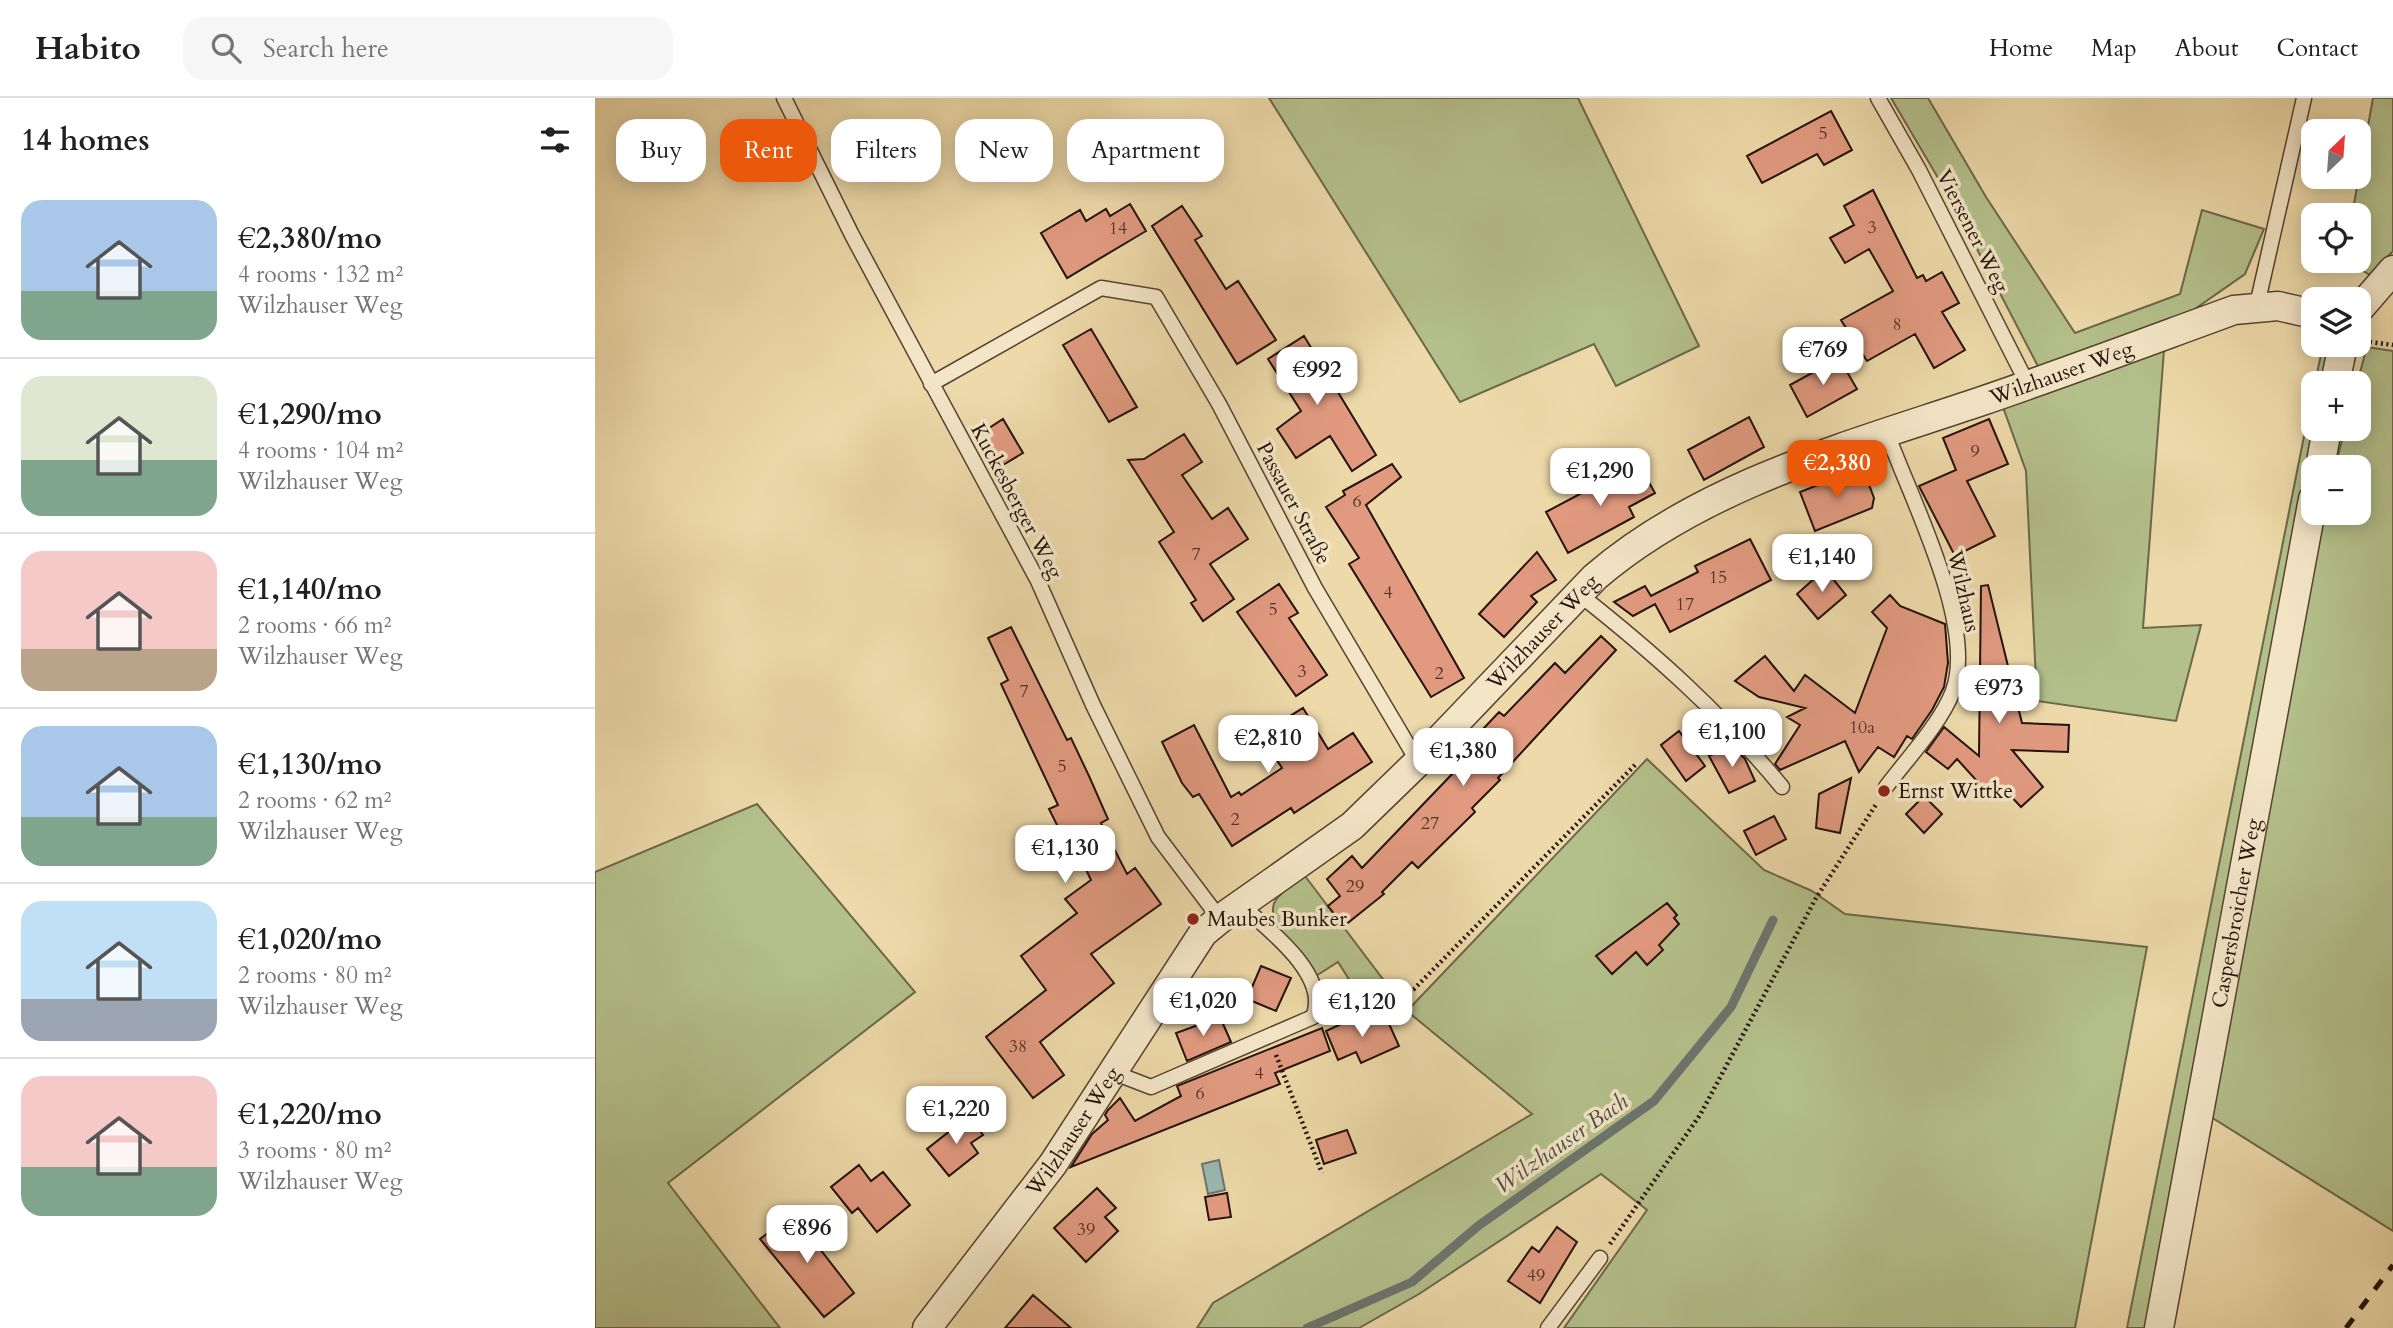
<!DOCTYPE html>
<meta charset="utf-8">
<style>
body{margin:0;font-family:Cardo,serif;background:#f6f6f6;color:#202124;height:100vh;display:flex;flex-direction:column;font-size:26px;white-space:nowrap}
*{box-sizing:border-box;margin:0}
p{font-size:23px;color:#757577}
.icon{flex:none;width:38px;height:38px;fill:none;stroke:currentColor;stroke-width:2;stroke-linecap:round;stroke-linejoin:round}
.map{position:relative;flex:1;overflow:hidden}
.drawer{display:flex;flex-direction:column;background:#fff;width:595px}
.drawer>*{flex:none}
.top-card{position:absolute;left:21px;top:21px;width:665px;height:63px;display:flex;gap:14px}
.needle{width:46px;rotate:25deg}
.controls{position:absolute;left:1706px;top:21px;display:grid;gap:14px}
.controls a{display:grid;place-items:center;width:70px;height:70px;border-radius:14px;background:#fff;box-shadow:0 4px 18px #0003;font-size:35px}
.price{position:absolute;translate:-50% -60px;padding:0 16px;border-radius:14px;background:#fff;color:#222;font-size:23px;line-height:46px;filter:drop-shadow(0 2px 4px #0008)}
.price::after{content:'';position:absolute;left:50%;top:42px;width:21px;height:16px;margin-left:-10px;background:inherit;clip-path:polygon(0 0,100% 0,50% 100%)}
.price.current{background:#ea580c;color:#fff}
ul{padding:0;list-style:none}
li{display:flex;align-items:center;gap:21px;height:175px;padding:0 21px}
li+li{border-top:2px solid #e0e0e0}
li span{display:grid;place-items:center;flex:none;width:196px;height:140px;border-radius:21px;color:#555}
li>.icon{margin-inline-start:auto}
span .icon{width:84px;height:84px;fill:#fffc;stroke-width:1}
li b{font-size:30px}
h2{display:flex;justify-content:space-between;align-items:center;height:84px;padding:0 21px;font-size:30px}
.chip{padding:0 24px;border-radius:21px;background:#fff;box-shadow:0 4px 18px #0003;font-size:24px;line-height:63px}
.chip.current{background:#ea580c;color:#fff}
header{display:flex;align-items:center;gap:42px;box-sizing:border-box;height:98px;padding:0 35px;background:#fff;border-bottom:2px solid #e0e0e0}
header strong{font-size:33px}
nav{display:flex;gap:38px;margin-inline-start:auto;font-size:24px}
.search{width:490px;height:63px;background:#f6f6f6;display:flex;align-items:center;gap:18px;box-sizing:border-box;padding:0 24px;border-radius:21px;color:#757577;font-size:26px}
main{display:flex;flex:1;min-height:0}
.map>svg:first-child{display:block}
</style>
<header>
<strong>Habito</strong>
<div class="search"><svg class="icon" aria-label="search" viewBox="0 0 24 24"><circle cx="10" cy="10" r="6"/><path d="M15 15l6 6"/></svg>Search here</div>
<nav><a>Home</a><a>Map</a><a>About</a><a>Contact</a></nav>
</header>
<main>
<section class="drawer">
<h2>14 homes<svg class="icon" aria-label="filters" viewBox="0 0 24 24"><path d="M4 7h16M4 17h16"/><circle cx="9" cy="7" r="2"/><circle cx="15" cy="17" r="2"/></svg></h2>
<ul>
<li><span style="background:linear-gradient(#a9c7e8 65%,#7fa58c 0)"><svg class="icon" aria-label="home" viewBox="0 0 24 24"><path d="M3 11l9-7 9 7M6 9v11h12V9"/></svg></span><div><b>€2,380/mo</b><p>4 rooms · 132 m²</p><p>Wilzhauser Weg</p></div></li>
<li><span style="background:linear-gradient(#dfe7d0 60%,#7fa58c 0)"><svg class="icon" aria-label="home" viewBox="0 0 24 24"><path d="M3 11l9-7 9 7M6 9v11h12V9"/></svg></span><div><b>€1,290/mo</b><p>4 rooms · 104 m²</p><p>Wilzhauser Weg</p></div></li>
<li><span style="background:linear-gradient(#f6c9c9 70%,#b9a48a 0)"><svg class="icon" aria-label="home" viewBox="0 0 24 24"><path d="M3 11l9-7 9 7M6 9v11h12V9"/></svg></span><div><b>€1,140/mo</b><p>2 rooms · 66 m²</p><p>Wilzhauser Weg</p></div></li>
<li><span style="background:linear-gradient(#a9c7e8 65%,#7fa58c 0)"><svg class="icon" aria-label="home" viewBox="0 0 24 24"><path d="M3 11l9-7 9 7M6 9v11h12V9"/></svg></span><div><b>€1,130/mo</b><p>2 rooms · 62 m²</p><p>Wilzhauser Weg</p></div></li>
<li><span style="background:linear-gradient(#bfe0f5 70%,#9aa5b1 0)"><svg class="icon" aria-label="home" viewBox="0 0 24 24"><path d="M3 11l9-7 9 7M6 9v11h12V9"/></svg></span><div><b>€1,020/mo</b><p>2 rooms · 80 m²</p><p>Wilzhauser Weg</p></div></li>
<li><span style="background:linear-gradient(#f6c9c9 65%,#7fa58c 0)"><svg class="icon" aria-label="home" viewBox="0 0 24 24"><path d="M3 11l9-7 9 7M6 9v11h12V9"/></svg></span><div><b>€1,220/mo</b><p>3 rooms · 80 m²</p><p>Wilzhauser Weg</p></div></li>
</ul>
</section>
<div class="map">
<svg width="1798" height="1230" viewBox="0 0 1798 1230">
<rect width="100%" height="100%" fill="#edd9a9"/>
<filter id="stains"><feTurbulence type="fractalNoise" baseFrequency=".00286" numOctaves="4"/><feColorMatrix values="0 0 0 0 .2 0 0 0 0 .09 0 0 0 0 .02 0 0 0 .5 -.17"/></filter>
<radialGradient id="worn" r=".72"><stop offset=".6" stop-color="#630" stop-opacity="0"/><stop offset="1" stop-color="#630" stop-opacity=".3"/></radialGradient>
<path fill="#b4c08b" stroke="#6c684a" stroke-width="2" d="M674,0h309l121,248 -83,40 -22,-42 -134,58z
M1296,0h37l58,99 89,136 105,-39 22,-84 62,19 -19,45 -56,39 -148,59 -87,-167z
M1778,0h20v153l-23,24 -24,-14h13v-46h-7z
M1728,247h5l3,5 -6,33h-10z
M1772,249l26,4v880l-182,-114 113,-604h35v-46h-24l10,-38h14l-2,-46z
M1569,252l-21,278 58,-3 -25,96 -139,-20 -11,-230 -23,-64z
M1718,293v38h4l-168,899h-22z
M1052,661l117,111 48,21 33,23 302,33 -72,381h-511l83,-118 -46,-36 -182,120 -60,34h-162l16,-25 319,-189 -125,-103z
M162,706l158,188 -247,191 112,145h-185v-456z
M710,778l86,114 -56,15 -7,-10 22,-14 -12,-19 -22,14c-14,-18 -58,-57 -38,-79 8,-8 18,-15 27,-21z"/>
<path fill="#9cb8b2" stroke="#6c756f" stroke-width="2" d="M624,1062l6,30 -17,4 -6,-30z"/>
<g fill="none" stroke-linecap="round" stroke-linejoin="round">
<path stroke="#6c756f" stroke-width="9" d="M712,1230l105,-46 66,-56 176,-125 77,-94 42,-87"/>
</g>
<path fill="#e19a80" stroke="#24110a" stroke-width="2" d="M1236,13l21,39 -28,15 -7,-11 -55,29 -15,-27z
M1278,92l44,88 6,-3 3,6 16,-9 17,31 -17,9 23,38 -31,18 -19,-34 -48,27 -26,-41 52,-29 -24,-42 -24,14 -15,-25 24,-13 -10,-19z
M535,106l16,27 -79,47 -26,-45 39,-23 6,11 20,-12 4,7z
M587,108l20,30 -7,4 31,49 12,-8 38,59 -39,24 -85,-138z
M496,231l46,78 -28,15 -46,-77z
M709,238l72,119 -24,16 -22,-35 -34,22 -19,-29 24,-18 -33,-52z
M1244,260l18,31 -50,28 -17,-32z
M1154,319l15,30 -60,33 -16,-30z
M408,321l20,34 -20,12 -20,-33z
M1394,321l19,45 -41,17 28,55 -40,20 -36,-70 37,-16 -13,-32z
M589,336l18,28 -20,13 30,44 16,-11 20,31 -38,25 24,35 -31,22 -12,-18 5,-3 -37,-58 15,-10 -46,-72 16,-1z
M1043,365l17,30 -26,14 5,10 -66,36 -22,-41z
M797,366l9,13 -35,28 98,173 -33,19 -82,-133 10,-6 -33,-51 19,-12 -2,-4z
M1270,376l9,24 -2,10 -57,23 -15,-39 43,-17 2,7z
M1155,441l21,41 -101,52 -15,-28 -22,12 -19,-14 31,-16 6,10 47,-24 -3,-6z
M942,454l19,28 -25,16 6,6 -33,35 -25,-23z
M1230,471l21,26 -28,24 -21,-25z
M684,486l19,29 -9,5 38,57 -31,21 -59,-84z
M1393,487l34,138 47,2 -1,27 -56,-2 31,37 -22,20 -14,-15 -13,8 -37,-41 -9,10 -22,-17 18,-25 35,29 2,-170z
M1295,497l10,11 45,18 3,39 -4,24 -12,23 -20,29 -5,-3 -13,21 -16,-10 -19,25 -14,-31 -65,29 -5,-6 25,-39 -13,-8 18,-9 -46,-11 -24,-16 30,-25 29,35 11,-16 50,38 32,-85 -15,-16z
M416,529l56,113 4,-2 18,38 19,43 -7,4 26,51 8,-6 26,36 -70,50 23,29 -74,59 24,33 -31,23 -47,-61 60,-47 -25,-34 56,-43 -12,-14 26,-19 -19,-40 -6,3 -17,-34 9,-4 -57,-121 7,-4 -20,-42z
M1006,538l15,14 -118,128 2,2 -28,28 3,4 -57,56 -6,-6 -30,30 2,2 -40,32 -16,-20 12,-10 -13,-17 25,-23 10,12 94,-98 9,9 36,-35 -17,-16 15,-16 5,4 51,-53 10,10z
M708,610l25,41 25,-16 19,29 -78,51 -3,-5 -59,38 -33,-52 -6,3 -11,-14 -20,-41 32,-17 37,72 8,-5 2,3 41,-27 -13,-20 6,-3 -9,-14z
M1084,633l26,35 -19,15 -25,-36z
M1137,647l13,14 10,22 -26,12 -20,-37z
M1256,680l-11,55 -24,-5 3,-34z
M1329,698l18,18 -18,19 -18,-19z
M1179,718l12,23 -30,16 -12,-24z
M1072,805l10,12 -3,3 5,6 -20,21 4,5 -16,15 -11,-13 -24,22 -16,-18z
M666,868l30,12 -15,33 -29,-12z
M768,916l5,11 18,-8 13,29 -38,17 -5,-11 -18,8 -12,-29z
M625,919l11,25 -44,19 -11,-28z
M727,930l8,23 -55,22 5,11 -209,83 21,-33 16,-14 -3,-5 3,-5 12,-12 15,23 46,-25 -4,-10z
M374,1018l14,19 -12,8 7,10 -29,23 -22,-27z
M752,1032l9,23 -32,11 -8,-24z
M264,1067l12,16 12,-9 27,33 -33,27 -19,-24 -6,5 -21,-26z
M502,1090l19,20 -11,9 13,14 -32,31 -32,-34z
M632,1095l4,24 -22,3 -4,-23z
M198,1116l61,79 -30,24 -64,-78z
M962,1129l20,15 -37,61 -32,-22 24,-34 7,5z
M438,1197l38,33h-66z"/>
<g fill="none" stroke-linecap="round" stroke-linejoin="round">
<g stroke="#564332" stroke-width="17">
<path id="service" d="M189,0l68,137 186,346 55,124 65,132 62,82
M1283,0l41,72 109,215
M1662,207l47,-207
M336,286l170,-96 55,9 63,107 96,184 103,174
M984,496c76,60 141,118 203,193
M1291,689c21,-28 55,-64 67,-96 24,-66 -43,-194 -66,-258
M517,974l39,15 162,-70c18,-41 -45,-88 -72,-112
M953,1230l52,-70"/>
</g>
<g stroke="#564332" stroke-width="31">
<g id="minor">
<path d="M1764,211l34,-39"/>
<path d="M1740,285l8,-38"/>
<path d="M1725,369l7,-38"/>
<path id="s1" d="M332,1230l126,-164 150,-231 17,-14 132,-93 66,-64 177,-185c107,-92 253,-131 384,-175 85,-29 170,-61 255,-92l44,-4 35,8"/>
<path id="s2" d="M1564,1230l154,-829"/>
</g>
</g>
<path stroke="#24110a" stroke-width="4.5" stroke-dasharray="2 3.5" stroke-linecap="butt" d="M1775,244l23,3
M740,915l8,1 71,-25 221,-224
M681,957l46,118
M1015,1146l90,-129 116,-217 61,-95"/>
<use href="#service" stroke="#f3e6c7" stroke-width="14"/>
<use href="#minor" stroke="#f3e6c7" stroke-width="28"/>
<path stroke="#24110a" stroke-width="5" stroke-dasharray="12 12" stroke-linecap="butt" d="M1751,1230l47,-63"/>
</g>
<g fill="#8f2418" stroke="#f3e6c7" stroke-width="2.5">
<circle cx="1289" cy="693" r="7"/>
<circle cx="598" cy="821" r="7"/>
</g>
<g text-anchor="middle" stroke-width="7" stroke-linejoin="round" paint-order="stroke">
<g font-size="18" fill="#533328">
<text x="1228" y="41">5</text>
<text x="1277" y="135">3</text>
<text x="523" y="136">14</text>
<text x="1302" y="232">8</text>
<text x="1380" y="359">9</text>
<text x="762" y="409">6</text>
<text x="601" y="462">7</text>
<text x="1123" y="485">15</text>
<text x="793" y="500">4</text>
<text x="1090" y="512">17</text>
<text x="678" y="517">5</text>
<text x="707" y="579">3</text>
<text x="844" y="581">2</text>
<text x="429" y="599">7</text>
<text x="1267" y="635">10a</text>
<text x="467" y="674">5</text>
<text x="640" y="727">2</text>
<text x="835" y="731">27</text>
<text x="760" y="794">29</text>
<text x="423" y="954">38</text>
<text x="664" y="981">4</text>
<text x="605" y="1001">6</text>
<text x="491" y="1137">39</text>
<text x="941" y="1183">49</text>
</g>
<g font-size="21" fill="#24110a" stroke="#f3e6c7">
<text transform="translate(1378 133) rotate(63)" y="7">Viersener Weg</text>
<text dy="7" stroke="none"><textPath href="#s1" startOffset="1526">Wilzhauser Weg</textPath></text>
<text transform="translate(422 403) rotate(62)" y="7">Kuckesberger Weg</text>
<text transform="translate(699 405) rotate(62)" y="7">Passauer Straße</text>
<text transform="translate(1369 493) rotate(77)" y="7">Wilzhaus</text>
<text dy="7" stroke="none"><textPath href="#s1" startOffset="938">Wilzhauser Weg</textPath></text>
<text dy="7" stroke="none"><textPath href="#s2" startOffset="422">Caspersbroicher Weg</textPath></text>
<text dy="7" stroke="none"><textPath href="#s1" startOffset="245">Wilzhauser Weg</textPath></text>
</g>
<g font-size="21" fill="#24110a" stroke="#f3e6c7" text-anchor="start">
<text x="1303" y="700">Ernst Wittke</text>
<text x="612" y="828">Maubes Bunker</text>
</g>
<g font-size="23" font-style="italic" fill="#4e4b45" stroke="#f3e6c7">
<text transform="translate(966 1045) rotate(-35)" y="8">Wilzhauser Bach</text>
</g>
</g>
<rect width="100%" height="100%" filter="url(#stains)"/>
<rect width="100%" height="100%" fill="url(#worn)"/>
</svg>
<div class="controls">
<a><svg class="needle" viewBox="-14 -14 28 28"><path d="M0-13l5 13h-10z" fill="#e53935"/><path d="M0 13l5-13h-10z" fill="#757577"/></svg></a>
<a><svg class="icon" aria-label="locate" viewBox="0 0 24 24"><circle cx="12" cy="12" r="6"/><path d="M12 2v4M12 18v4M2 12h4M18 12h4"/></svg></a>
<a><svg class="icon" aria-label="layers" viewBox="0 0 24 24"><path d="M12 4l9 5-9 5-9-5zM3 14l9 5 9-5"/></svg></a>
<a>+</a>
<a>−</a>
</div>
<b class="price" style="left:1228px;top:289px">€769</b>
<b class="price" style="left:722px;top:309px">€992</b>
<b class="price current" style="left:1242px;top:402px">€2,380</b>
<b class="price" style="left:1005px;top:410px">€1,290</b>
<b class="price" style="left:1227px;top:496px">€1,140</b>
<b class="price" style="left:1404px;top:627px">€973</b>
<b class="price" style="left:1137px;top:671px">€1,100</b>
<b class="price" style="left:673px;top:677px">€2,810</b>
<b class="price" style="left:868px;top:690px">€1,380</b>
<b class="price" style="left:470px;top:787px">€1,130</b>
<b class="price" style="left:608px;top:940px">€1,020</b>
<b class="price" style="left:767px;top:941px">€1,120</b>
<b class="price" style="left:361px;top:1048px">€1,220</b>
<b class="price" style="left:212px;top:1167px">€896</b>
<div class="top-card">
<a class="chip">Buy</a>
<a class="chip current">Rent</a>
<a class="chip">Filters</a>
<a class="chip">New</a>
<a class="chip">Apartment</a>
</div>
</div>
</main>
